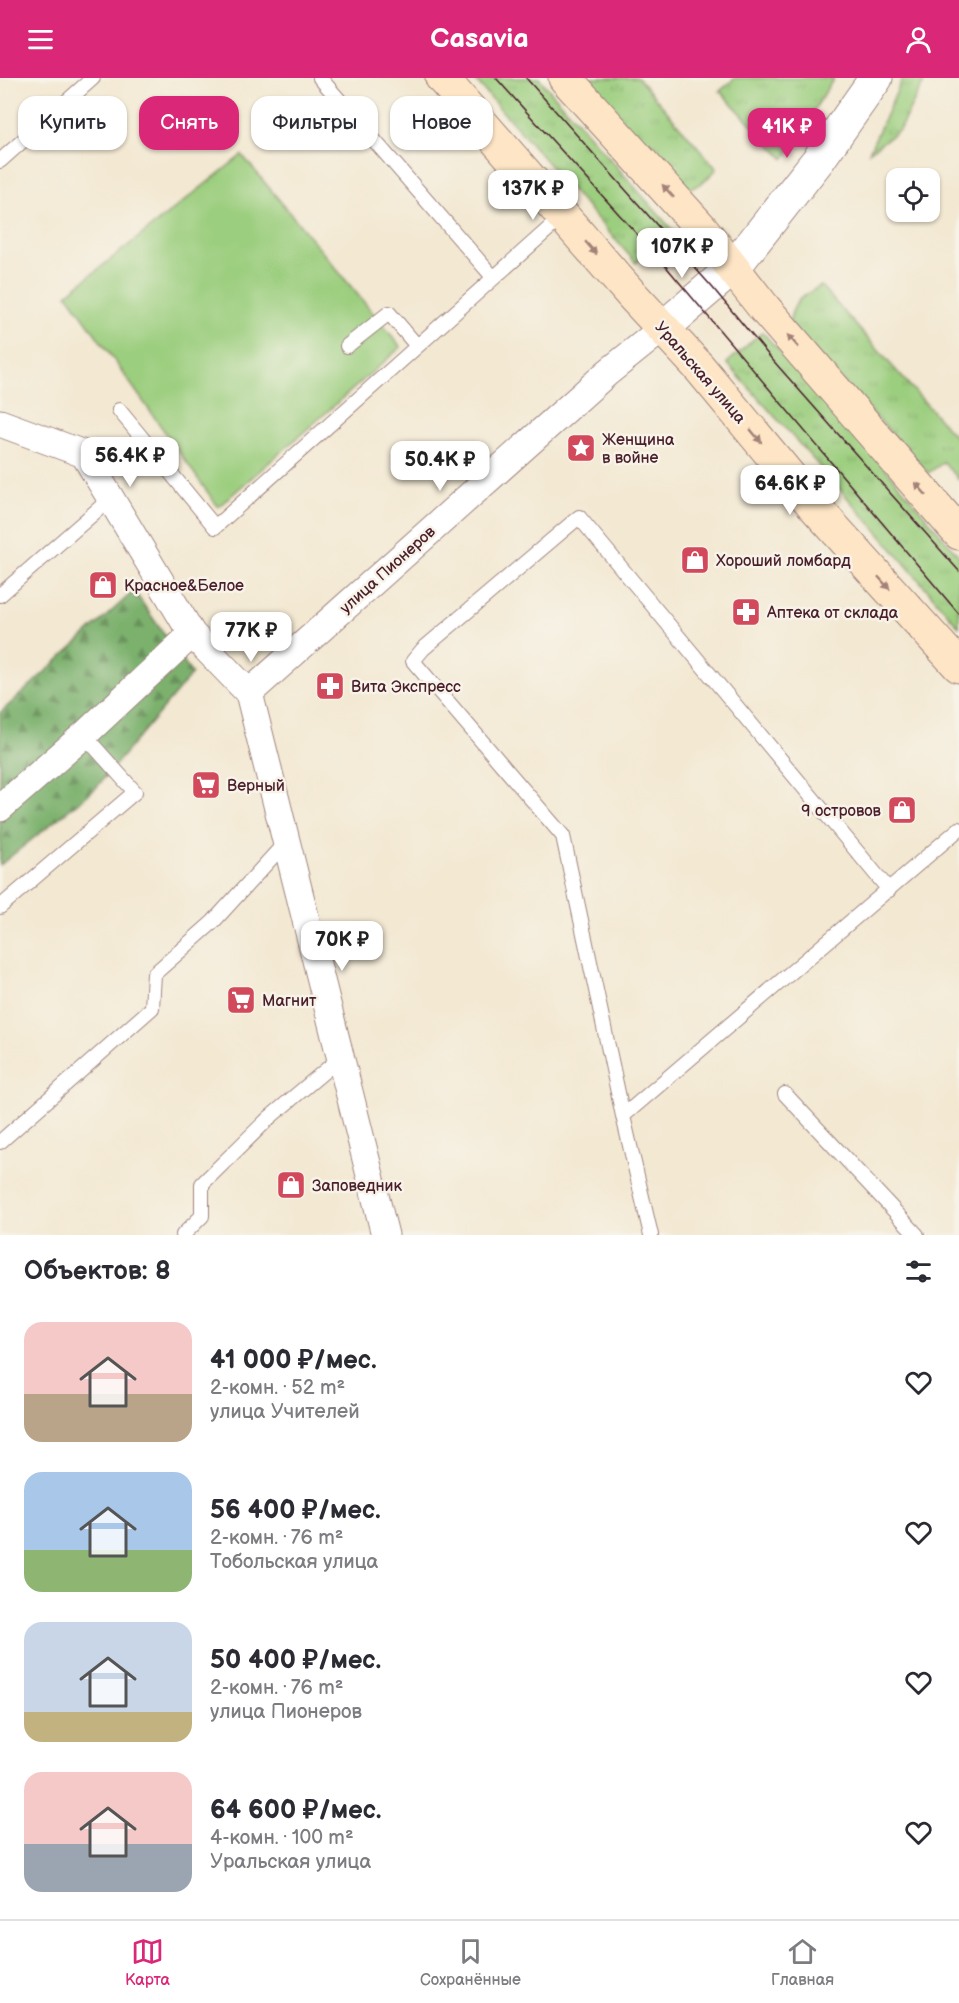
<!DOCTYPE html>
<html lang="ru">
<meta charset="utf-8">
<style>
body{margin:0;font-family:"Balsamiq Sans",sans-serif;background:#f7f7f7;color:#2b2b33;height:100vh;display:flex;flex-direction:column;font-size:22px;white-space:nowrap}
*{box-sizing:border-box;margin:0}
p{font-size:20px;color:#7c7c81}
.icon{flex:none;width:33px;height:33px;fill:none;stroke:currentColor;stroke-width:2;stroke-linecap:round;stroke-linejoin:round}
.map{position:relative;height:1157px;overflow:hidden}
.panel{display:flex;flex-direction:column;background:#fff;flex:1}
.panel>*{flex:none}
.top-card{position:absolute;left:18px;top:18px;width:600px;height:54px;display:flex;gap:12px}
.fabs{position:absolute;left:886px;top:90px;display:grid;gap:12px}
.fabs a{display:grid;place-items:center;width:54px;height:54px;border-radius:12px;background:#fff;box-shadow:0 2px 4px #0004;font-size:30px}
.price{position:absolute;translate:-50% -51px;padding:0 14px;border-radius:12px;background:#fff;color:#222;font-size:20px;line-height:39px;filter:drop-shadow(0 2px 3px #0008)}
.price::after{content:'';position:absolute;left:50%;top:36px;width:18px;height:14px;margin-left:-9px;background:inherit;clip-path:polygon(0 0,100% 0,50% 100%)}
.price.selected{background:#db2777;color:#fff}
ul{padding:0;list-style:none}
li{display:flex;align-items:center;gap:18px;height:150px;padding:0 24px}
li span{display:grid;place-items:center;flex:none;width:168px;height:120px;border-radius:18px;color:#555}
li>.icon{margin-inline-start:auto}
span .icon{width:72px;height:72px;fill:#fffc;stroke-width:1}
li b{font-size:26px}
h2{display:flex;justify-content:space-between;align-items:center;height:72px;padding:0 24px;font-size:26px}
.pill{padding:0 21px;border-radius:18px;background:#fff;box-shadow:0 2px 4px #0004;font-size:21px;line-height:54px}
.pill.selected{background:#db2777;color:#fff}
header{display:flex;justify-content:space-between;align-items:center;height:78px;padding:0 24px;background:#db2777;color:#fff;font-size:27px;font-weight:800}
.tab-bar{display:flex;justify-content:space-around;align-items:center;height:84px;border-top:2px solid #e1e1e2;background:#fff;font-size:16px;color:#7c7c81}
.tab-bar a{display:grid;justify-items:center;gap:3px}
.tab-bar .selected{color:#db2777}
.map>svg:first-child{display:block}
</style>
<header><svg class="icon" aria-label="menu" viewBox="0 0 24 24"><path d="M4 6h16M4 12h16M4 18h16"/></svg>Casavia<svg class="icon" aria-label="person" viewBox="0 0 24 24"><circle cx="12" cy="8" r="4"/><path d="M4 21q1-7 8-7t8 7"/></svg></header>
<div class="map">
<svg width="959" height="1157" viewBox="0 0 959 1157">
<defs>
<pattern id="grass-tufts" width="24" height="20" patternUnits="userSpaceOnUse" patternTransform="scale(1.5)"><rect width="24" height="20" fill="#9bce7e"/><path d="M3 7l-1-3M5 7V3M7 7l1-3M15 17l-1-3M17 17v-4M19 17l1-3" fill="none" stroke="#87b06d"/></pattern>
<pattern id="forest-firs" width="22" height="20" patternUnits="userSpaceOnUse" patternTransform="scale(1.5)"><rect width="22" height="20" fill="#7cb16d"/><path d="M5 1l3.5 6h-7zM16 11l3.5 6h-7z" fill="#688f5a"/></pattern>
</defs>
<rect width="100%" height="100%" fill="#f7f3e8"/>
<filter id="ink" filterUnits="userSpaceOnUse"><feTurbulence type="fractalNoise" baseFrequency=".0167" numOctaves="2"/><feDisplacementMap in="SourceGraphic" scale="12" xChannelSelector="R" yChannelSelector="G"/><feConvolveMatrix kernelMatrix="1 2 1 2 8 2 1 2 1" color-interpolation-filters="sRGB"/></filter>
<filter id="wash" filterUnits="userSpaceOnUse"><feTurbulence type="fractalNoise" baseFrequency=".008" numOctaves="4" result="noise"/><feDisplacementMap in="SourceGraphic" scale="24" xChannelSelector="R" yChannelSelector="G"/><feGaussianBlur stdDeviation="1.35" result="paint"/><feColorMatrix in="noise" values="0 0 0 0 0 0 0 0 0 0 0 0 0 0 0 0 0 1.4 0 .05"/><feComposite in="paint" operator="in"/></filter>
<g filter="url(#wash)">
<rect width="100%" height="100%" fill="#f3e8d2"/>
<path fill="url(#grass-tufts)" stroke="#727654" stroke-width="1.5" d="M473,0h66l134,153 -37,32z
M571,0h67l79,91c-11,10 -18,21 -34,19z
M735,0h99l-50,81 -64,-68z
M903,0h23l-27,52 -30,22z
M821,208l138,155v39l-15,-18 -16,11 -139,-150c5,-23 12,-27 32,-37z
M762,254l97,105 100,119v71l-81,-95 -151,-169z"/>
<path fill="url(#forest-firs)" stroke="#63684c" stroke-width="1.5" d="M134,513l58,83 -97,115 -95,76v-152z"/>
<path fill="#9bce7e" stroke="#727654" stroke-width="1.5" d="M242,77l159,192 -183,160 -151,-213z"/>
</g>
<g filter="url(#ink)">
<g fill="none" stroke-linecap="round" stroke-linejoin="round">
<g stroke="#9e847e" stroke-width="16">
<path id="service" d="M320,0l173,199
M0,83l93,-83
M347,268l42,-33 28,33
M119,332l96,117 348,-311
M0,517l110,-96
M0,829l135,-115 -51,-57
M785,1016l132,141
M623,1038l336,-287
M0,1064l152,-134 2,-34 59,-52 73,-80
M183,1157l19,-19v-32l67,-66 71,-60
M651,1157l-28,-119 -60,-280 -150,-175 10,-12 156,-132 310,373"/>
</g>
<g stroke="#9e847e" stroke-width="29">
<path id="minor" d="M0,345l84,31 108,180 57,59 136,542
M249,615l358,-320 56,-45
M0,730l84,-73 108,-101"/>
</g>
<g stroke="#9e847e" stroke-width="35">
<path id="tertiary" d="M663,250l71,-61 85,-108 57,-81"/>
</g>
<g stroke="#9e847e" stroke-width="35">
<path id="secondary" d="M442,0l189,216 67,72 116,140 145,160
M565,0l137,151 63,80 194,224"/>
</g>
<use href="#service" stroke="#fff" stroke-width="14"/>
<use href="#minor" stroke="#fff" stroke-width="27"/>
<use href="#tertiary" stroke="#fff" stroke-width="33"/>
<use href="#secondary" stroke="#fde5c5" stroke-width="33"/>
<path stroke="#4a1f2b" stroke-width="1.5" d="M496,0l167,185 296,351
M526,0l186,209 58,70 189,214"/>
</g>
<defs><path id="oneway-solid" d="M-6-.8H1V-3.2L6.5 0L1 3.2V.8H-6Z" transform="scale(1.5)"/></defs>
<g fill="#a48278">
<use href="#oneway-solid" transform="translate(668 113) rotate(-132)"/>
<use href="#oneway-solid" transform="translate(591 170) rotate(49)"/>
<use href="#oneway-solid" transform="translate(793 263) rotate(-131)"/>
<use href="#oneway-solid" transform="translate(756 358) rotate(50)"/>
<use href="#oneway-solid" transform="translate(921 411) rotate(-131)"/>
<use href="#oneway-solid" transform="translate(884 505) rotate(48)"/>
</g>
</g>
<defs>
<g id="sight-square" transform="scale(1.5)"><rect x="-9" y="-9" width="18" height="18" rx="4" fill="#d1495b" stroke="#f7f3e8"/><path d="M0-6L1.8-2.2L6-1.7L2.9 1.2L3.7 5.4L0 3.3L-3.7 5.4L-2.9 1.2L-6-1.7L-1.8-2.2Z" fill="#fff"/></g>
<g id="shop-square" transform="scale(1.5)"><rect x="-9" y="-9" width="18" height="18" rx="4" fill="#d1495b" stroke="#f7f3e8"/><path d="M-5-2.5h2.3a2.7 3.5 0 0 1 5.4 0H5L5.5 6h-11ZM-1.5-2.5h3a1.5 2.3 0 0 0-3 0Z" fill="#fff"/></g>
<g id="pharmacy-square" transform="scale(1.5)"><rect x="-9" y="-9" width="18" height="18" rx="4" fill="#d1495b" stroke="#f7f3e8"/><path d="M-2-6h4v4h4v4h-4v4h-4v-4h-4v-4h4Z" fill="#fff"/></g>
<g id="supermarket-square" transform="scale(1.5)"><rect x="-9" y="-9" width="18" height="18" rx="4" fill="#d1495b" stroke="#f7f3e8"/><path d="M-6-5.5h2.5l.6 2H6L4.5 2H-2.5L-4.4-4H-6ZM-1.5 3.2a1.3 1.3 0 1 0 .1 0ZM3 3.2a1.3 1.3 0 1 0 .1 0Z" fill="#fff"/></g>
</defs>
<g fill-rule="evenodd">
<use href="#sight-square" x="581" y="370"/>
<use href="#shop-square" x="695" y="482"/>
<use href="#shop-square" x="103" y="507"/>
<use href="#pharmacy-square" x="746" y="534"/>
<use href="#pharmacy-square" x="330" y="608"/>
<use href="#supermarket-square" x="206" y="707"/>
<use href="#shop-square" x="902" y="732"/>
<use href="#supermarket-square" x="241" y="922"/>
<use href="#shop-square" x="291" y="1107"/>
</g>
<g text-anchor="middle" stroke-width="5" stroke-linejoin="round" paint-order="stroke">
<g font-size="16" fill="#4a1f2b" stroke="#f7f3e8">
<text transform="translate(701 294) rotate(49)" y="6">Уральская улица</text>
<text transform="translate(387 491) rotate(-42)" y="6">улица Пионеров</text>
</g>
<g font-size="16" fill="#4a1f2b" stroke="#f7f3e8" text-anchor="start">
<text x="602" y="367">Женщина<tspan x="602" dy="18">в войне</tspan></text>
<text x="716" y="488">Хороший ломбард</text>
<text x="124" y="513">Красное&amp;Белое</text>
<text x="767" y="540">Аптека от склада</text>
<text x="351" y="614">Вита Экспресс</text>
<text x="227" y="713">Верный</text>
<text x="881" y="738" text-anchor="end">9 островов</text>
<text x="262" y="928">Магнит</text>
<text x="312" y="1113">Заповедник</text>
</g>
</g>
</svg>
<div class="fabs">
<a><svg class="icon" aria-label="locate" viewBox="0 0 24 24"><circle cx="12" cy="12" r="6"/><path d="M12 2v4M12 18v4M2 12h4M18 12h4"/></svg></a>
</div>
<b class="price selected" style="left:787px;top:81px">41K ₽</b>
<b class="price" style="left:533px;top:143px">137K ₽</b>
<b class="price" style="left:682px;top:201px">107K ₽</b>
<b class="price" style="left:130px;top:410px">56.4K ₽</b>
<b class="price" style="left:440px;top:414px">50.4K ₽</b>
<b class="price" style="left:790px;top:438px">64.6K ₽</b>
<b class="price" style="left:251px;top:585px">77K ₽</b>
<b class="price" style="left:342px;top:894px">70K ₽</b>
<div class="top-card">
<a class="pill">Купить</a>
<a class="pill selected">Снять</a>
<a class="pill">Фильтры</a>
<a class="pill">Новое</a>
</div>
</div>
<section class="panel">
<h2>Объектов: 8<svg class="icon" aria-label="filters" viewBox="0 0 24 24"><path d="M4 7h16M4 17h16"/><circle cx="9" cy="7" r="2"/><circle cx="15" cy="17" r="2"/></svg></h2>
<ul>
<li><span style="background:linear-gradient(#f6c9c9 60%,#b9a48a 0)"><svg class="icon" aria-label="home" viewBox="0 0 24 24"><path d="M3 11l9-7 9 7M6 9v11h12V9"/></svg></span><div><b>41 000 ₽/мес.</b><p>2-комн. · 52 m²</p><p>улица Учителей</p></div><svg class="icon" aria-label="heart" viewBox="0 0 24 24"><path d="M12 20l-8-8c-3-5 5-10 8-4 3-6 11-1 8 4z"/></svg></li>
<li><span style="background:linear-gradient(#a9c7e8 65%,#8fb573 0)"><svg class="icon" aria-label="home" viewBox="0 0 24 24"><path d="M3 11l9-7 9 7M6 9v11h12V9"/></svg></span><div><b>56 400 ₽/мес.</b><p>2-комн. · 76 m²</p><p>Тобольская улица</p></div><svg class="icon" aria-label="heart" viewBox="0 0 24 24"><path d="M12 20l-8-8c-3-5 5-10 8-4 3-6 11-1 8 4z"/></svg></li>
<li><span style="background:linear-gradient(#c9d6e8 75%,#c2b280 0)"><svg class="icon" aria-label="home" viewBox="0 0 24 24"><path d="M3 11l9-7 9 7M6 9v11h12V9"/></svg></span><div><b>50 400 ₽/мес.</b><p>2-комн. · 76 m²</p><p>улица Пионеров</p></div><svg class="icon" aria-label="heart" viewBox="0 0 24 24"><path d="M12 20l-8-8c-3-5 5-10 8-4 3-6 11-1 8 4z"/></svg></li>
<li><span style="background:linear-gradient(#f6c9c9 60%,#9aa5b1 0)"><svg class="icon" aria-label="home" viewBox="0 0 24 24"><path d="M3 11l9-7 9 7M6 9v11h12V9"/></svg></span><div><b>64 600 ₽/мес.</b><p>4-комн. · 100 m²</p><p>Уральская улица</p></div><svg class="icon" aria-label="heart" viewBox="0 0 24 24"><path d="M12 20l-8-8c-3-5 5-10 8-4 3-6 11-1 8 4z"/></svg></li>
</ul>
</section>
<nav class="tab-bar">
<a class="selected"><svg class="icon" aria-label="map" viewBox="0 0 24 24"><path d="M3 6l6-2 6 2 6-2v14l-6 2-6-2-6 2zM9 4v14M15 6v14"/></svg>Карта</a>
<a><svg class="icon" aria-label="saved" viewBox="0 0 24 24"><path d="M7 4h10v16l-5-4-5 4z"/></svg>Сохранённые</a>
<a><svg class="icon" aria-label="home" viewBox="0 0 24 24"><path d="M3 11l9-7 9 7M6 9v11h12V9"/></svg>Главная</a>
</nav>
